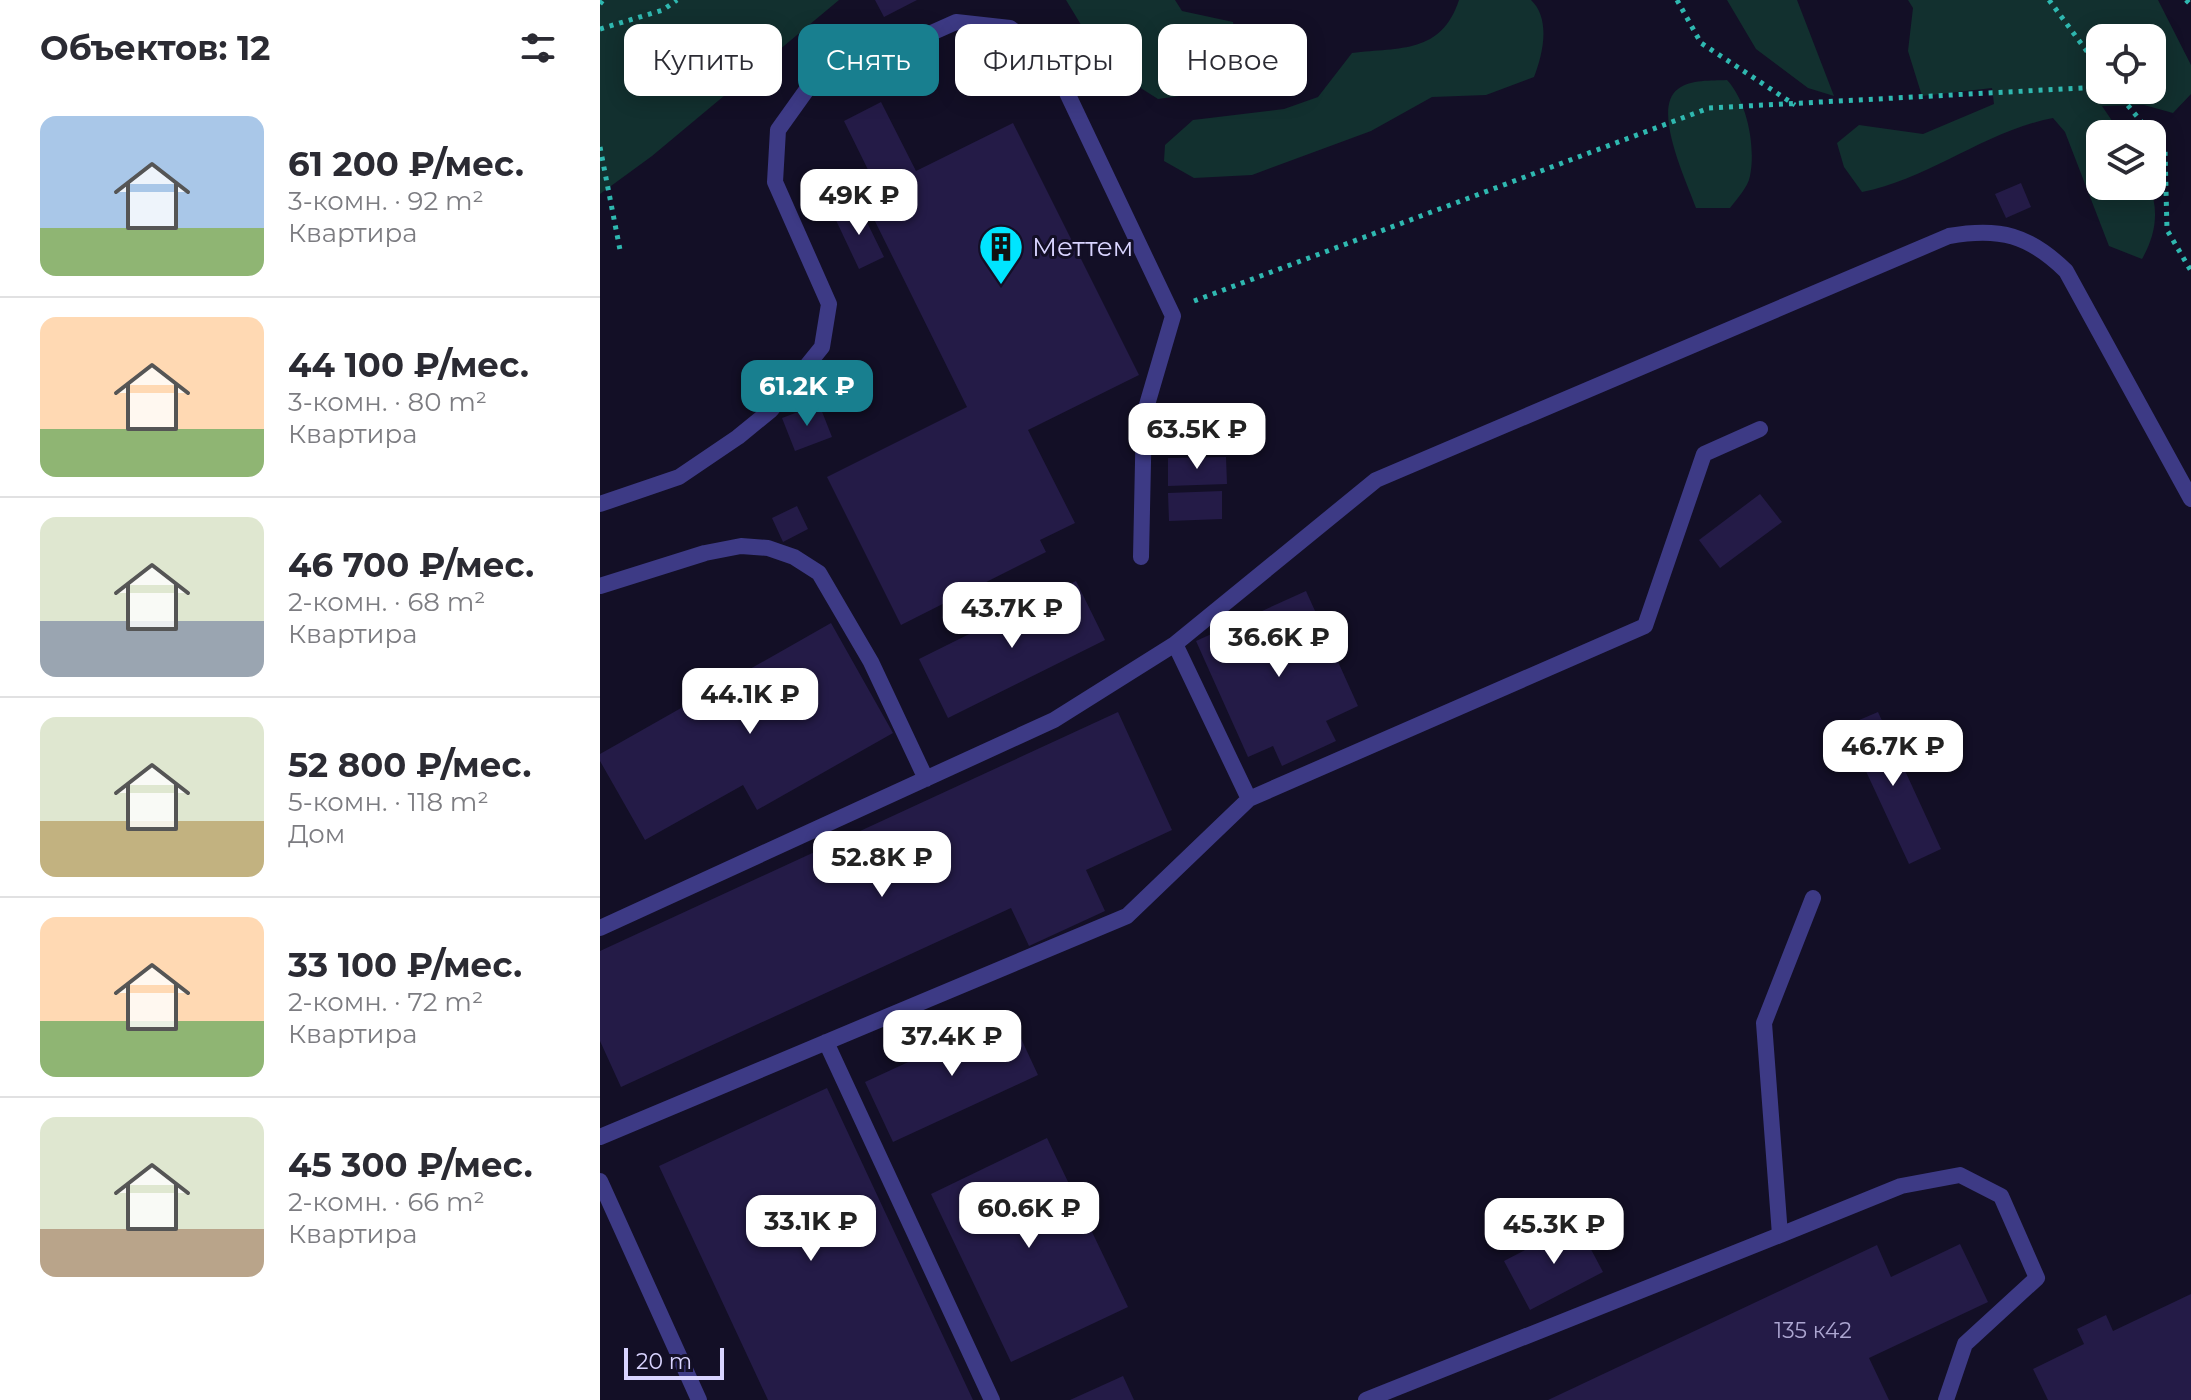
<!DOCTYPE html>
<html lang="ru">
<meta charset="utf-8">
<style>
body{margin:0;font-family:Montserrat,sans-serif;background:#f7f7f7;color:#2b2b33;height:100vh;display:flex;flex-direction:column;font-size:30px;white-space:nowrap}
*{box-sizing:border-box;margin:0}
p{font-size:26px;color:#7c7c81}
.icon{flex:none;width:44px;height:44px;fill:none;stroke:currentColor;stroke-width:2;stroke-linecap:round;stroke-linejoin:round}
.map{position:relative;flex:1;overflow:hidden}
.drawer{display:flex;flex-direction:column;background:#fff;width:600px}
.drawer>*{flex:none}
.top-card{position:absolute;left:24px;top:24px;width:760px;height:72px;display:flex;gap:16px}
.fabs{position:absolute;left:1486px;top:24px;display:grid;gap:16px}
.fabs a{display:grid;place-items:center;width:80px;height:80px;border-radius:16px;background:#fff;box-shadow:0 4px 20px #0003;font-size:40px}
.scale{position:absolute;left:24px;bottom:20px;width:100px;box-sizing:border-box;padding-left:8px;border:4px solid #d9d4ff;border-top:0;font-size:22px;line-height:28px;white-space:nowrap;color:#d9d4ff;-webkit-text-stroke:6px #130f26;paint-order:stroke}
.price{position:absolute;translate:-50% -68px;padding:0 18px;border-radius:16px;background:#fff;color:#222;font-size:26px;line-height:52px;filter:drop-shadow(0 2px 4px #0008)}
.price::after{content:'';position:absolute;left:50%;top:48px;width:24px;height:18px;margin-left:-12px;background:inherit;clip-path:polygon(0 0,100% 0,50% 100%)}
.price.selected{background:#187f8f;color:#fff}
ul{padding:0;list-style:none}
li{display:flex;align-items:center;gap:24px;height:200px;padding:0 40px}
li+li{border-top:2px solid #e1e1e2}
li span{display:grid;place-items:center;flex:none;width:224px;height:160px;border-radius:16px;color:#555}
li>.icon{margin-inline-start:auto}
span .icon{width:96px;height:96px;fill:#fffc;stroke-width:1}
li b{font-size:34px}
h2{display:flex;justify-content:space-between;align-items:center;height:96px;padding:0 40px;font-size:34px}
.tag{padding:0 28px;border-radius:16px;background:#fff;box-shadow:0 4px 20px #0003;font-size:28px;line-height:72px}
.tag.selected{background:#187f8f;color:#fff}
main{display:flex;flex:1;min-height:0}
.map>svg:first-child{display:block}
</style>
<main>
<section class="drawer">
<h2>Объектов: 12<svg class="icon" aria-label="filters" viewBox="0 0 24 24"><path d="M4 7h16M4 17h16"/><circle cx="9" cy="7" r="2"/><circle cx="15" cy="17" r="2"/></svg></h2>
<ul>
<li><span style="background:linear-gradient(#a9c7e8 70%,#8fb573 0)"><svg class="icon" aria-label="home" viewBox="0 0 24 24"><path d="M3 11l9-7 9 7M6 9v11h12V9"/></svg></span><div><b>61 200 ₽/мес.</b><p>3-комн. · 92 m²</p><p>Квартира</p></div></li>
<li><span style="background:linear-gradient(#ffd9b3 70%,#8fb573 0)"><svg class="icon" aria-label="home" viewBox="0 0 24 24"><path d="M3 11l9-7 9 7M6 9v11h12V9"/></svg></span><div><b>44 100 ₽/мес.</b><p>3-комн. · 80 m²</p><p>Квартира</p></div></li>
<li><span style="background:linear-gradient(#dfe7d0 65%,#9aa5b1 0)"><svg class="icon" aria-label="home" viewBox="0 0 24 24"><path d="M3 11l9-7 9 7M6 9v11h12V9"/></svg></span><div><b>46 700 ₽/мес.</b><p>2-комн. · 68 m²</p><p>Квартира</p></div></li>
<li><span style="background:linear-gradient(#dfe7d0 65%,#c2b280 0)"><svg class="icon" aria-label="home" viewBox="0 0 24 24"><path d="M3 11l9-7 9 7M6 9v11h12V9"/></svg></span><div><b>52 800 ₽/мес.</b><p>5-комн. · 118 m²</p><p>Дом</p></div></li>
<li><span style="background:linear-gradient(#ffd9b3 65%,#8fb573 0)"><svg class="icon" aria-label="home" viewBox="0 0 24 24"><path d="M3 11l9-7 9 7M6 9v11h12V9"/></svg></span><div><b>33 100 ₽/мес.</b><p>2-комн. · 72 m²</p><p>Квартира</p></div></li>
<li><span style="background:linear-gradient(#dfe7d0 70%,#b9a48a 0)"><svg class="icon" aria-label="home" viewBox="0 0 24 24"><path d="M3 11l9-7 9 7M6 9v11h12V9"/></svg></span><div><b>45 300 ₽/мес.</b><p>2-комн. · 66 m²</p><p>Квартира</p></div></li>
</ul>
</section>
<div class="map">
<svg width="1591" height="1400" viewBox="0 0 1591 1400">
<rect width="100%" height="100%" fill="#130f26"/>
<path fill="#12302f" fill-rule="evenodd" d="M0,0h239l-187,156 -52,38z
M466,0h109l7,11 51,11 8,44 -19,24 -64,9 -52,-33z
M859,0h72c20,19 12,54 3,77l-48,18 -54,2 -61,34 -119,44 -58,3 -30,-17 1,-16 28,-25 91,-11 34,-12 34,-44c49,-6 89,1 107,-53z
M1127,0h70l37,96 -26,-8 -52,-39z
M1308,0h250l33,65v29l-18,19 -29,-8 -42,1 19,28h-21v52h49c11,25 6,50 -7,73l-33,-13 -44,-114 -12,-14c-68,13 -123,61 -191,74l-18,-25 -7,-24 22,-18 64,9 71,-30 -2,-16 -70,8 -14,-45 5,-43zM1500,38h52v52h-52z
M1127,80c20,21 29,67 23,96 -2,11 -13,23 -20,32h-34c-9,-26 -45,-100 -18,-119 13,-10 33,-8 49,-9z"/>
<path fill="#241b47" d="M275,0h42l-33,17z
M281,102l35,69 97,-48 126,252 -111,55 47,93 -35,17 6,12 -145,73 -74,-148 140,-70 -104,-210 15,-7 -34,-69z
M1421,183l10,24 -25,11 -11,-24z
M258,204l26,53 -25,12 -25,-53z
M219,404l13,33 -37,14 -13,-33z
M619,419l1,31 -53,2 -1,-32z
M626,457l1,27 -59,2v-28z
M622,491v28l-53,2 -1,-28z
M1160,494l22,28 -62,46 -21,-28z
M197,506l11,23 -25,13 -11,-24z
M476,581l29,59 -157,78 -29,-59z
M706,591l52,115 -32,15 10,20 -54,25 -9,-20 -25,11 -52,-116z
M231,623l62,110 -136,77 -14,-25 -98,55 -45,-79v-7z
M518,712l54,118 -86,40 19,41 -76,35 -18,-38 -390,179 -21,-46v-90z
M1278,712l63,137 -32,15 -64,-138z
M410,1015l28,60 -145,67 -28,-60z
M227,1088l146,312h-205l-109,-234z
M447,1138l81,169 -117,55 -80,-168z
M977,1223l26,49 -73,38 -26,-49z
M1360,1244l28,58 -119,56 20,42h-341l329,-155 14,32z
M1591,1294v106h-143l-15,-31 51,-25 -7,-15 29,-14 7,16z
M523,1376l11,24h-64z"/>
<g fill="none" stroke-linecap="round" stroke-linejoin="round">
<path stroke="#2fb8b0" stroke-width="5" stroke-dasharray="4 6" stroke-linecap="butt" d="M1077,0l24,43 94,62
M1449,0l51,69
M1586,0l5,5
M0,4l3,-4
M0,29l63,-19 14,-10
M1515,90l50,60 2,80 24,41
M0,147l21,108
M594,301l515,-193 391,-21"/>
<path stroke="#3d3a85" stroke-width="16" d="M0,504l79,-27 59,-40 33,-27 51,-63 7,-43 -54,-122 3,-52 30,-42 148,-66 54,6 40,29 123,259 -29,99 -3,142
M0,586l105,-33 36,-7 27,2 26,9 25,16 52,89 55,117
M649,799l-74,-155 201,-164 573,-244c51,-9 80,-1 117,35l125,228
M0,928l454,-208 121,-76
M226,1042l166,358
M0,1137l527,-221 122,-117 396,-173 59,-172 56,-25
M0,1181l99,219
M1180,1235l121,-49 59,-11 41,21 36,82 -72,66 -19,56
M766,1400l414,-165 -16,-212 49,-125"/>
</g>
<defs>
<g id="building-pin" transform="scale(2.3)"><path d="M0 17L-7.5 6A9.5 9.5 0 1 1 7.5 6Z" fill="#00e5ff" stroke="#130f26"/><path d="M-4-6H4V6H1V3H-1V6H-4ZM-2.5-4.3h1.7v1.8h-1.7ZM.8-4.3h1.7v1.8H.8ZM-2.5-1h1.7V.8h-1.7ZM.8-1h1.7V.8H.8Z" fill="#111"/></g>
</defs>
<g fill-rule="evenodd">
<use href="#building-pin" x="401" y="247"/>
</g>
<g text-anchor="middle" stroke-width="6" stroke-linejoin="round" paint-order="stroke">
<g font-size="22" fill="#aca6d1">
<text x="1213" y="1338">135 к42</text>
</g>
<g font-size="26" fill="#d9d4ff" stroke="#130f26" text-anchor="start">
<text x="432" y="256">Меттем</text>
</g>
</g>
</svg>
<div class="fabs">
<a><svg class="icon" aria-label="locate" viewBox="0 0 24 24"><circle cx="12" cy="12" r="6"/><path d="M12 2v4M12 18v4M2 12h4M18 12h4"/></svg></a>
<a><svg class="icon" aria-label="layers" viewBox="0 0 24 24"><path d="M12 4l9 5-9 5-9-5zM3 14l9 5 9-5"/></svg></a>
</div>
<div class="scale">20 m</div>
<b class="price" style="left:259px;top:237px">49K ₽</b>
<b class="price selected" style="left:207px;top:428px">61.2K ₽</b>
<b class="price" style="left:597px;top:471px">63.5K ₽</b>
<b class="price" style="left:412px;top:650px">43.7K ₽</b>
<b class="price" style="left:679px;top:679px">36.6K ₽</b>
<b class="price" style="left:150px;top:736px">44.1K ₽</b>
<b class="price" style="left:1293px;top:788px">46.7K ₽</b>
<b class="price" style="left:282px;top:899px">52.8K ₽</b>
<b class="price" style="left:352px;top:1078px">37.4K ₽</b>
<b class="price" style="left:429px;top:1250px">60.6K ₽</b>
<b class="price" style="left:211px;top:1263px">33.1K ₽</b>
<b class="price" style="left:954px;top:1266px">45.3K ₽</b>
<div class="top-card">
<a class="tag">Купить</a>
<a class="tag selected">Снять</a>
<a class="tag">Фильтры</a>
<a class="tag">Новое</a>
</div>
</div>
</main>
